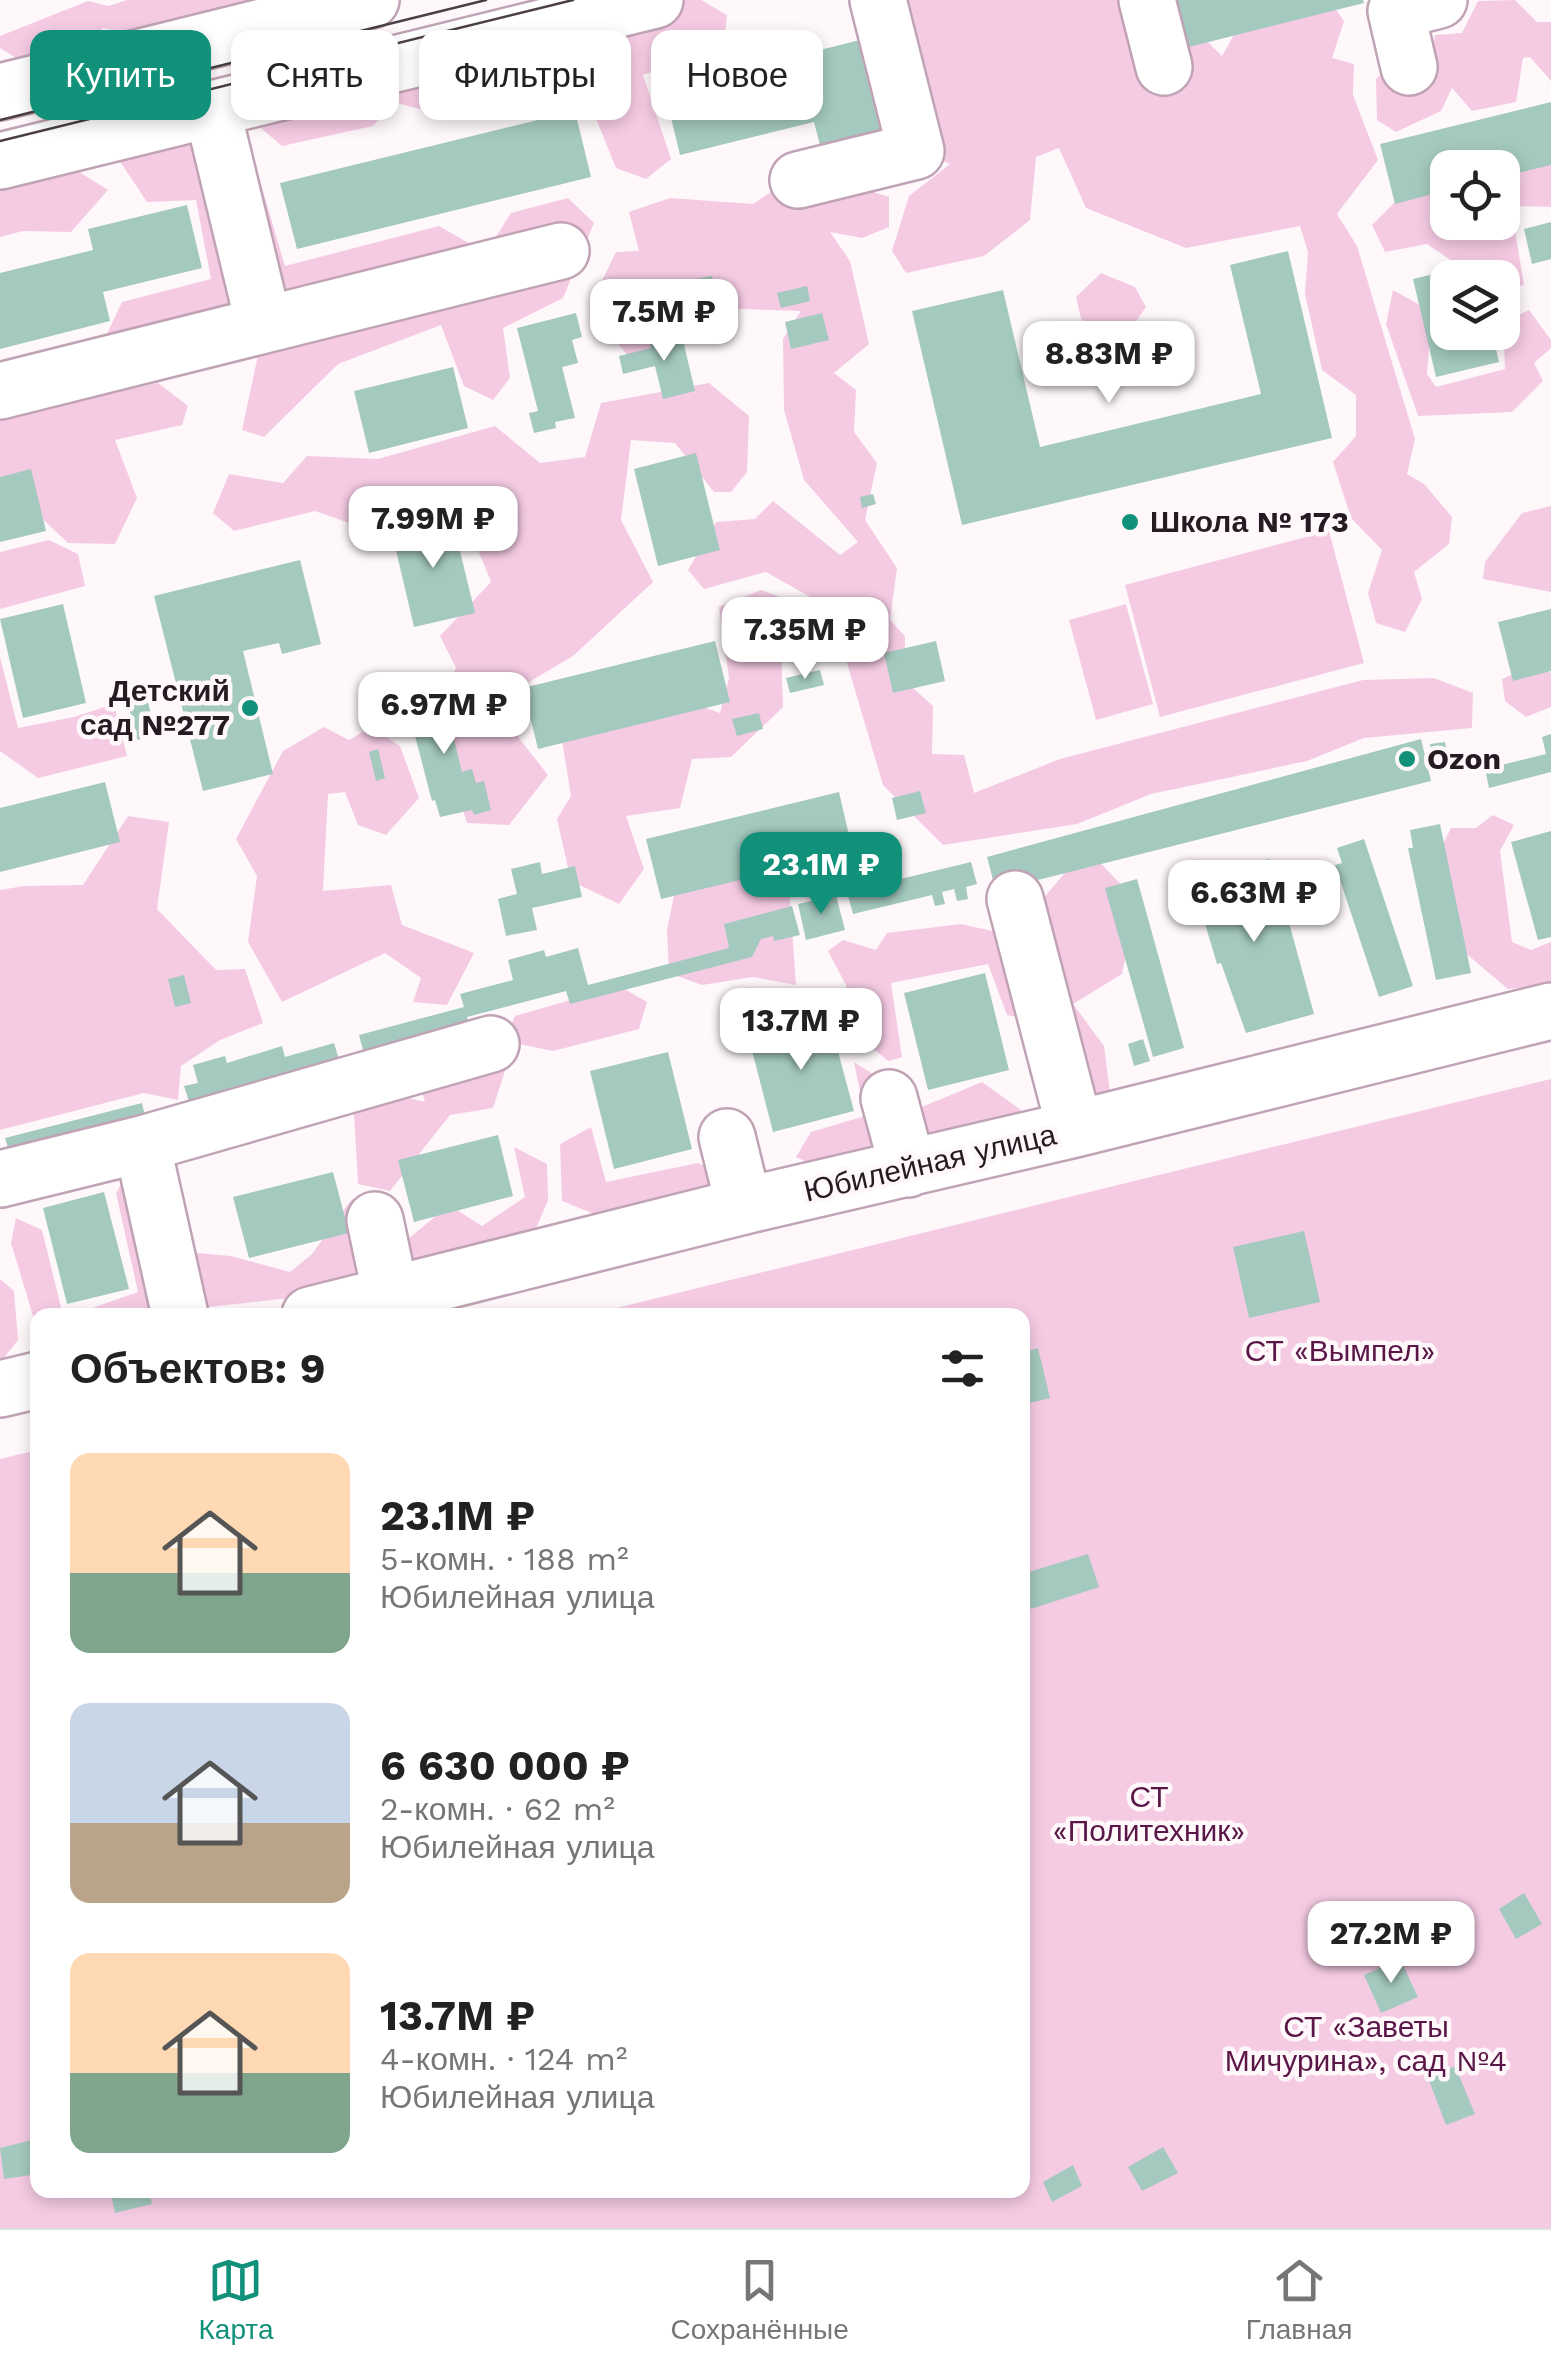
<!DOCTYPE html>
<html lang="ru">
<meta charset="utf-8">
<style>
body{margin:0;font-family:"Work Sans",sans-serif;background:#f6f6f6;color:#222;height:100vh;display:flex;flex-direction:column;font-size:38px;white-space:nowrap}
*{box-sizing:border-box;margin:0}
p{font-size:32px;color:#767676}
.icon{flex:none;width:55px;height:55px;fill:none;stroke:currentColor;stroke-width:2;stroke-linecap:round;stroke-linejoin:round}
.map{position:relative;flex:1;overflow:hidden}
.panel{position:absolute;left:30px;top:1308px;width:1000px;height:890px;display:flex;flex-direction:column;background:#fff;border-radius:20px;box-shadow:0 5px 15px #0003}
.panel>*{flex:none}
.hud{position:absolute;left:30px;top:30px;width:1000px;height:90px;display:flex;gap:20px}
.tools{position:absolute;left:1430px;top:150px;display:grid;gap:20px}
.tools a{display:grid;place-items:center;width:90px;height:90px;border-radius:20px;background:#fff;box-shadow:0 5px 15px #0003;font-size:50px}
.price{position:absolute;translate:-50% -85px;padding:0 22px;border-radius:20px;background:#fff;color:#222;font-size:32px;line-height:65px;filter:drop-shadow(0 2px 5px #0008)}
.price::after{content:'';position:absolute;left:50%;top:60px;width:30px;height:22px;margin-left:-15px;background:inherit;clip-path:polygon(0 0,100% 0,50% 100%)}
.price.current{background:#119179;color:#fff}
ul{padding:0;list-style:none}
li{display:flex;align-items:center;gap:30px;height:250px;padding:0 40px}
li span{display:grid;place-items:center;flex:none;width:280px;height:200px;border-radius:20px;color:#555}
li>.icon{margin-inline-start:auto}
span .icon{width:120px;height:120px;fill:#fffc;stroke-width:1}
li b{font-size:42px}
h2{display:flex;justify-content:space-between;align-items:center;height:120px;padding:0 40px;font-size:42px}
.tag{padding:0 35px;border-radius:20px;background:#fff;box-shadow:0 5px 15px #0003;font-size:35px;line-height:90px}
.tag.current{background:#119179;color:#fff}
.dock{display:flex;justify-content:space-around;align-items:center;height:140px;border-top:2px solid #e0e0e0;background:#fff;font-size:28px;color:#767676}
.dock a{display:grid;justify-items:center;gap:5px}
.dock .current{color:#119179}
.map>svg:first-child{display:block}
</style>
<div class="map">
<svg width="1551" height="2228" viewBox="0 0 1551 2228">
<rect width="100%" height="100%" fill="#fef8fb"/>
<path fill="#f5cbe4" d="M127,0h155l-24,18 -31,-13 -90,30 -34,-7 -17,20 -63,14 -23,-14v-12l88,-35 21,5z
M670,0h31l26,15 -3,30 -81,30 28,84 -25,20 -30,-11 -31,-77 30,-71z
M888,0h277l57,56 13,-23 99,-26 10,14 -12,37 22,6 -1,31 25,65 -41,54 20,32 58,193 -8,35 17,10 28,33 -3,27 -35,28 8,27 -17,33 -29,-9 -8,-30 14,-43 -31,-32 -18,-56 23,-26v-41l-34,-25 -17,-76 3,-42 -8,-26 -114,22 -100,-40 -27,-60 -23,9 -6,63 -46,36 -78,17 -14,-22 17,-55 41,-32 -52,-23z
M1515,0l22,22h14v59l-21,-24 -7,1 -7,44 -44,9 -20,-23 -11,23 -45,21 -19,-12 -1,-41 21,-19 32,2 6,-27 27,-2 16,-32z
M555,42l-15,43 -102,29 -45,-12 -20,24 -91,20 -26,-22z
M169,121l86,43 30,102 154,-40 47,27 25,-40 57,-15 26,25 -31,75 -60,30 7,50 -17,22 -29,-14 -23,-61 -103,39 -74,73 -22,-7 16,-75 -22,-13 -152,11 22,-17 16,-34 89,-23 -15,-79 -49,2 -32,-48z
M54,156l54,34 -37,42 -48,-1 -23,6v-67z
M1551,162v45l-40,-1 13,79 -21,4 -1,-11 -26,-1 -49,-33 -42,8 -13,-27 41,-41 34,9 1,29h54v-54z
M804,170l85,27v30l-27,11 -32,-6 20,29 19,83 -35,29 22,17 -2,42 23,31 -12,57 32,48 -7,52 15,16 -1,44 29,26 -1,48 32,1 10,38 86,-34 303,-79 71,-2 39,15 -1,35 -108,10 -57,23 -156,33 -74,30 -134,21 -60,-60 -36,-122 4,-43 -85,-48 -62,17 -16,-19 28,-48 39,-3 18,-18 67,54 18,-13 -54,-62 -20,-70 -1,-71 18,-28 -114,-4 -23,43 -31,12 -20,-25 5,-30 -18,-22 16,-33 23,-1 -10,-39 41,-14 83,6z
M1101,273l34,14 11,20 -17,24 -27,4 -21,-16 -5,-22z
M1393,290l39,22 -5,62 9,13 69,-18 -2,-47 26,-12 22,30v8l-17,15 9,18 -31,31 -94,4 -32,-92z
M0,373l68,29 90,-19 30,23 -6,19 -67,15 22,58 -22,46 -47,-1 -68,-64z
M709,383l40,33 -2,56 -16,20h-17l-39,-49 -44,-3 -10,80 32,62 -80,74 -81,48 56,71 -39,50 -42,-2 -32,-107 21,-48 -16,-32 51,-54 -32,-79 -96,25 -48,-17 -81,20 -21,-18 16,-39 54,9 24,-27 71,3 117,-33 45,37 45,-6 16,-54z
M1551,506v86l-68,-13 2,-17 37,-49z
M1329,531l35,132 -204,54 -35,-132z
M49,540l29,14 7,32 -85,23v-57z
M761,590l27,10 -7,47 2,60 -52,50 -39,2 -12,49 -54,8 18,53 -25,35 -48,-23 -14,-62 14,-23 -10,-62 117,-36 42,15 9,-35 -10,-71z
M1126,604l27,100 -57,16 -27,-100z
M0,657l18,71 56,-11 40,-13 13,52 -89,22 -38,-27z
M1534,665l17,8v34l-25,10 -21,-16 -3,-22z
M324,727l25,13 22,-13 29,19 19,52 -33,37 -28,-10 -13,-33 -17,2 -5,97 68,-6 11,40 72,28 -27,52 -34,-3 8,-24 -36,-25 -103,49 -34,-60 9,-66 -21,-37 47,-88z
M1493,815l21,10 -14,26 12,91 19,8 20,-8v42l-43,5 -51,-43 -21,-88 15,-30h25z
M128,816l41,6 -12,87 59,61 29,-1 18,54 -43,17 -39,26 -3,34 -34,-7 -144,37v-240l24,-4 59,-1z
M1086,848l51,53 -15,73 -49,30 31,42 9,70 -23,1 -52,-96 -31,-6 -19,-51 -97,19 11,74 -14,4 -40,-34 -2,-42 -18,-34 15,-11 33,10 11,-17 74,-9 45,10 34,-32z
M742,862l47,27 7,96 -43,-8 -51,8 -33,-12 -2,-43 11,-55z
M619,986l28,16 -8,27 -86,22 -39,-8 -21,65 -43,7 -60,76 -32,-7 -4,-70 42,-19 29,7 -12,-39 96,-33 6,-14z
M854,1062l39,25 -17,60 -49,24 -31,-14 15,-25 54,-16z
M1551,1079v1149h-1551v-769l37,-9 1,740h984v-875h-434z
M982,1082l39,28 -22,36 -84,-9 -3,-26z
M591,1127l15,55 92,-19 22,11 -11,26 -95,22 -52,-21 -2,-57z
M514,1147l33,17 1,36 -16,38 -52,4 -34,19 -35,5 -9,-22 47,-39 33,21 43,-29z
M134,1162l28,88 69,6 59,16 22,-18 40,-55 34,12 -33,80 -154,17 -11,7h-116l66,-23 -22,-99z
M16,1218l26,12 21,85h-25l-1,14 -26,-86z
M0,1279l14,12 4,49 -18,23z"/>
<path fill="#a4c9be" d="M1159,0h204l1,3 -191,48z
M864,39l25,98 -67,16 -8,-31 -134,33 -16,-66z
M1551,102v63l-49,12v-9h-54v22l-53,14 -15,-60z
M575,111l16,66 -294,72 -17,-66z
M187,205l15,63 -99,24 7,29 -110,28v-76l93,-23 -5,-21z
M1551,222v37l-19,5 -8,-35z
M1288,251l44,187 -370,87 -50,-214 91,-21 37,157 221,-53 -31,-129z
M1476,264l3,14h-31v54h44l7,30 -63,15 -23,-98z
M712,276l4,20 -40,7 -3,-20z
M807,286l3,15 -29,7 -4,-15z
M671,298l8,29 -17,4 -8,-29z
M723,301l4,18 -41,9 -4,-18z
M651,302l7,30 -18,5 -8,-30z
M576,313l6,24 -10,3 6,23 -16,4 13,51 -20,4 1,6 -22,5 -5,-20 9,-2 -21,-83z
M822,313l7,27 -38,9 -6,-27z
M681,332l14,59 -32,8 -8,-33 -32,8 -4,-18 32,-8 -2,-8z
M453,367l15,61 -99,25 -15,-62z
M696,453l24,97 -62,16 -24,-97z
M31,469l15,62 -46,11v-65z
M873,494l3,10 -14,4 -2,-11z
M451,514l24,99 -61,14 -23,-98z
M300,560l21,84 -39,10 -3,-11 -36,8 30,123 -70,17 -49,-195z
M63,604l23,99 -63,15 -23,-99z
M824,604l4,12 14,-4 8,30 -49,13 -11,-42z
M1551,609v62l-38,10 -15,-59z
M715,641l15,61 -192,47 -15,-61z
M936,641l9,40 -52,12 -9,-40z
M820,670l4,15 -34,8 -4,-15z
M440,682l22,90 10,-3 4,14 8,-2 7,29 -17,5 -2,-5 -32,7 -5,-17 -3,1 -24,-92 11,-2 -4,-18z
M147,698l9,37 -19,5 -9,-37z
M759,713l4,16 -26,7 -5,-17z
M1551,734v38l-62,16 -4,-19 61,-15 -4,-17z
M1421,739l10,42 -421,106 -2,-11 -15,4 -6,-23z
M1445,742l5,28 -16,2 -4,-28z
M378,749l7,29 -9,3 -7,-29z
M105,782l15,60 -120,30v-64z
M920,791l6,22 -29,7 -5,-22z
M839,792l14,61 -192,46 -15,-60z
M1440,824l31,149 -35,7 -28,-132h5l-3,-18z
M1551,831v106l-13,3 -27,-98z
M1364,839l49,147 -34,11 -44,-132 7,-2 -5,-15z
M1269,859l5,16h2l38,139 -68,19 -25,-70 -4,1 -25,-84z
M540,862l2,12 33,-8 7,31 -50,11 5,22 -31,6 -8,-37 19,-5 -6,-25z
M971,862l6,22 -11,3 2,12 -11,2 -3,-12 -12,3 3,12 -10,2 -3,-11 -79,19 -6,-22z
M1137,879l47,169 -31,9 -48,-169z
M836,895l9,35 -39,10 -8,-36z
M792,906l8,29 -26,6 -1,-5 -12,3 -9,18 -182,47 -4,-13 -99,26 2,9 -105,28 -5,-19 105,-28 -4,-13 53,-14 -5,-20 36,-10 2,7 32,-9 10,37 141,-37 -5,-24z
M985,973l24,97 -81,20 -24,-97z
M184,975l7,28 -16,4 -7,-28z
M828,1014l26,97 -81,21 -25,-97z
M1143,1039l7,22 -16,5 -6,-22z
M334,1043l6,20 -150,42 -6,-19 14,-3 -5,-18 32,-9 2,7 55,-17 3,11z
M668,1052l24,97 -78,20 -24,-98z
M142,1103l4,17 -136,34 -5,-16z
M498,1135l15,61 -99,26 -16,-62z
M333,1172l16,61 -100,25 -16,-61z
M104,1192l25,97 -62,15 -24,-96z
M1304,1231l16,71 -71,16 -16,-71z
M1038,1348l12,50 -28,7v-52z
M1088,1554l11,33 -68,22 -9,-35z
M38,1560v28h-2l-6,-26z
M1524,1893l18,31 -26,15 -17,-30z
M1400,1959l18,38 -37,16 -17,-38z
M1455,2066l20,48 -29,11 -18,-47z
M32,2140l6,34 -34,5 -4,-31z
M1163,2147l15,26 -36,18 -14,-24z
M1073,2165l9,21 -30,16 -9,-20z
M110,2190h39l3,14 -37,9z"/>
<g fill="none" stroke-linecap="round" stroke-linejoin="round">
<g stroke="#c0a3b4" stroke-width="60">
<path id="minor" d="M1147,0l17,67
M1409,67l-13,-56 43,-11
M798,180l118,-29 -38,-151
M264,325l297,-74
M0,391l264,-66 -52,-216
M1015,899l60,230
M889,1098l19,71
M727,1137l17,69
M142,1144l38,171
M0,1179l142,-35 349,-100
M375,1220l16,76
M310,1315l434,-109 331,-77 476,-118
M0,1389l38,-9"/>
</g>
<g stroke="#c0a3b4" stroke-width="60">
<path id="major" d="M0,92l371,-92
M0,161l655,-161"/>
</g>
<use href="#minor" stroke="#fff" stroke-width="55"/>
<use href="#major" stroke="#fff" stroke-width="55"/>
<path stroke="#493f45" stroke-width="2.5" d="M0,120l486,-120
M0,141l573,-141"/>
</g>
<g fill="#119179" stroke="#fef8fb" stroke-width="4">
<circle cx="1130" cy="522" r="10"/>
<circle cx="250" cy="708" r="10"/>
<circle cx="1407" cy="759" r="10"/>
</g>
<g text-anchor="middle" stroke-width="9" stroke-linejoin="round" paint-order="stroke">
<g font-size="30" font-weight="bold" fill="#261b22" stroke="#fef8fb" text-anchor="start">
<text x="1150" y="532">Школа № 173</text>
<text x="230" y="701" text-anchor="end">Детский<tspan x="230" dy="34">сад №277</tspan></text>
<text x="1427" y="769">Ozon</text>
</g>
<g font-size="30" fill="#261b22" stroke="#fef8fb">
<text transform="translate(930 1163) rotate(-13)" y="10">Юбилейная улица</text>
</g>
<g font-size="30" fill="#591646" stroke="#fef8fb">
<text x="1340" y="1361">СТ «Вымпел»</text>
<text x="1149" y="1807">СТ<tspan x="1149" dy="34">«Политехник»</tspan></text>
<text x="1366" y="2037">СТ «Заветы<tspan x="1366" dy="34">Мичурина», сад №4</tspan></text>
</g>
</g>
</svg>
<div class="tools">
<a><svg class="icon" aria-label="locate" viewBox="0 0 24 24"><circle cx="12" cy="12" r="6"/><path d="M12 2v4M12 18v4M2 12h4M18 12h4"/></svg></a>
<a><svg class="icon" aria-label="layers" viewBox="0 0 24 24"><path d="M12 4l9 5-9 5-9-5zM3 14l9 5 9-5"/></svg></a>
</div>
<b class="price" style="left:664px;top:364px">7.5M ₽</b>
<b class="price" style="left:1109px;top:406px">8.83M ₽</b>
<b class="price" style="left:433px;top:571px">7.99M ₽</b>
<b class="price" style="left:805px;top:682px">7.35M ₽</b>
<b class="price" style="left:444px;top:757px">6.97M ₽</b>
<b class="price current" style="left:821px;top:917px">23.1M ₽</b>
<b class="price" style="left:1254px;top:945px">6.63M ₽</b>
<b class="price" style="left:801px;top:1073px">13.7M ₽</b>
<b class="price" style="left:1391px;top:1986px">27.2M ₽</b>
<div class="hud">
<a class="tag current">Купить</a>
<a class="tag">Снять</a>
<a class="tag">Фильтры</a>
<a class="tag">Новое</a>
</div>
<section class="panel">
<h2>Объектов: 9<svg class="icon" aria-label="filters" viewBox="0 0 24 24"><path d="M4 7h16M4 17h16"/><circle cx="9" cy="7" r="2"/><circle cx="15" cy="17" r="2"/></svg></h2>
<ul>
<li><span style="background:linear-gradient(#ffd9b3 60%,#7fa58c 0)"><svg class="icon" aria-label="home" viewBox="0 0 24 24"><path d="M3 11l9-7 9 7M6 9v11h12V9"/></svg></span><div><b>23.1M ₽</b><p>5-комн. · 188 m²</p><p>Юбилейная улица</p></div></li>
<li><span style="background:linear-gradient(#c9d6e8 60%,#b9a48a 0)"><svg class="icon" aria-label="home" viewBox="0 0 24 24"><path d="M3 11l9-7 9 7M6 9v11h12V9"/></svg></span><div><b>6 630 000 ₽</b><p>2-комн. · 62 m²</p><p>Юбилейная улица</p></div></li>
<li><span style="background:linear-gradient(#ffd9b3 60%,#7fa58c 0)"><svg class="icon" aria-label="home" viewBox="0 0 24 24"><path d="M3 11l9-7 9 7M6 9v11h12V9"/></svg></span><div><b>13.7M ₽</b><p>4-комн. · 124 m²</p><p>Юбилейная улица</p></div></li>
</ul>
</section>
</div>
<nav class="dock">
<a class="current"><svg class="icon" aria-label="map" viewBox="0 0 24 24"><path d="M3 6l6-2 6 2 6-2v14l-6 2-6-2-6 2zM9 4v14M15 6v14"/></svg>Карта</a>
<a><svg class="icon" aria-label="saved" viewBox="0 0 24 24"><path d="M7 4h10v16l-5-4-5 4z"/></svg>Сохранённые</a>
<a><svg class="icon" aria-label="home" viewBox="0 0 24 24"><path d="M3 11l9-7 9 7M6 9v11h12V9"/></svg>Главная</a>
</nav>
